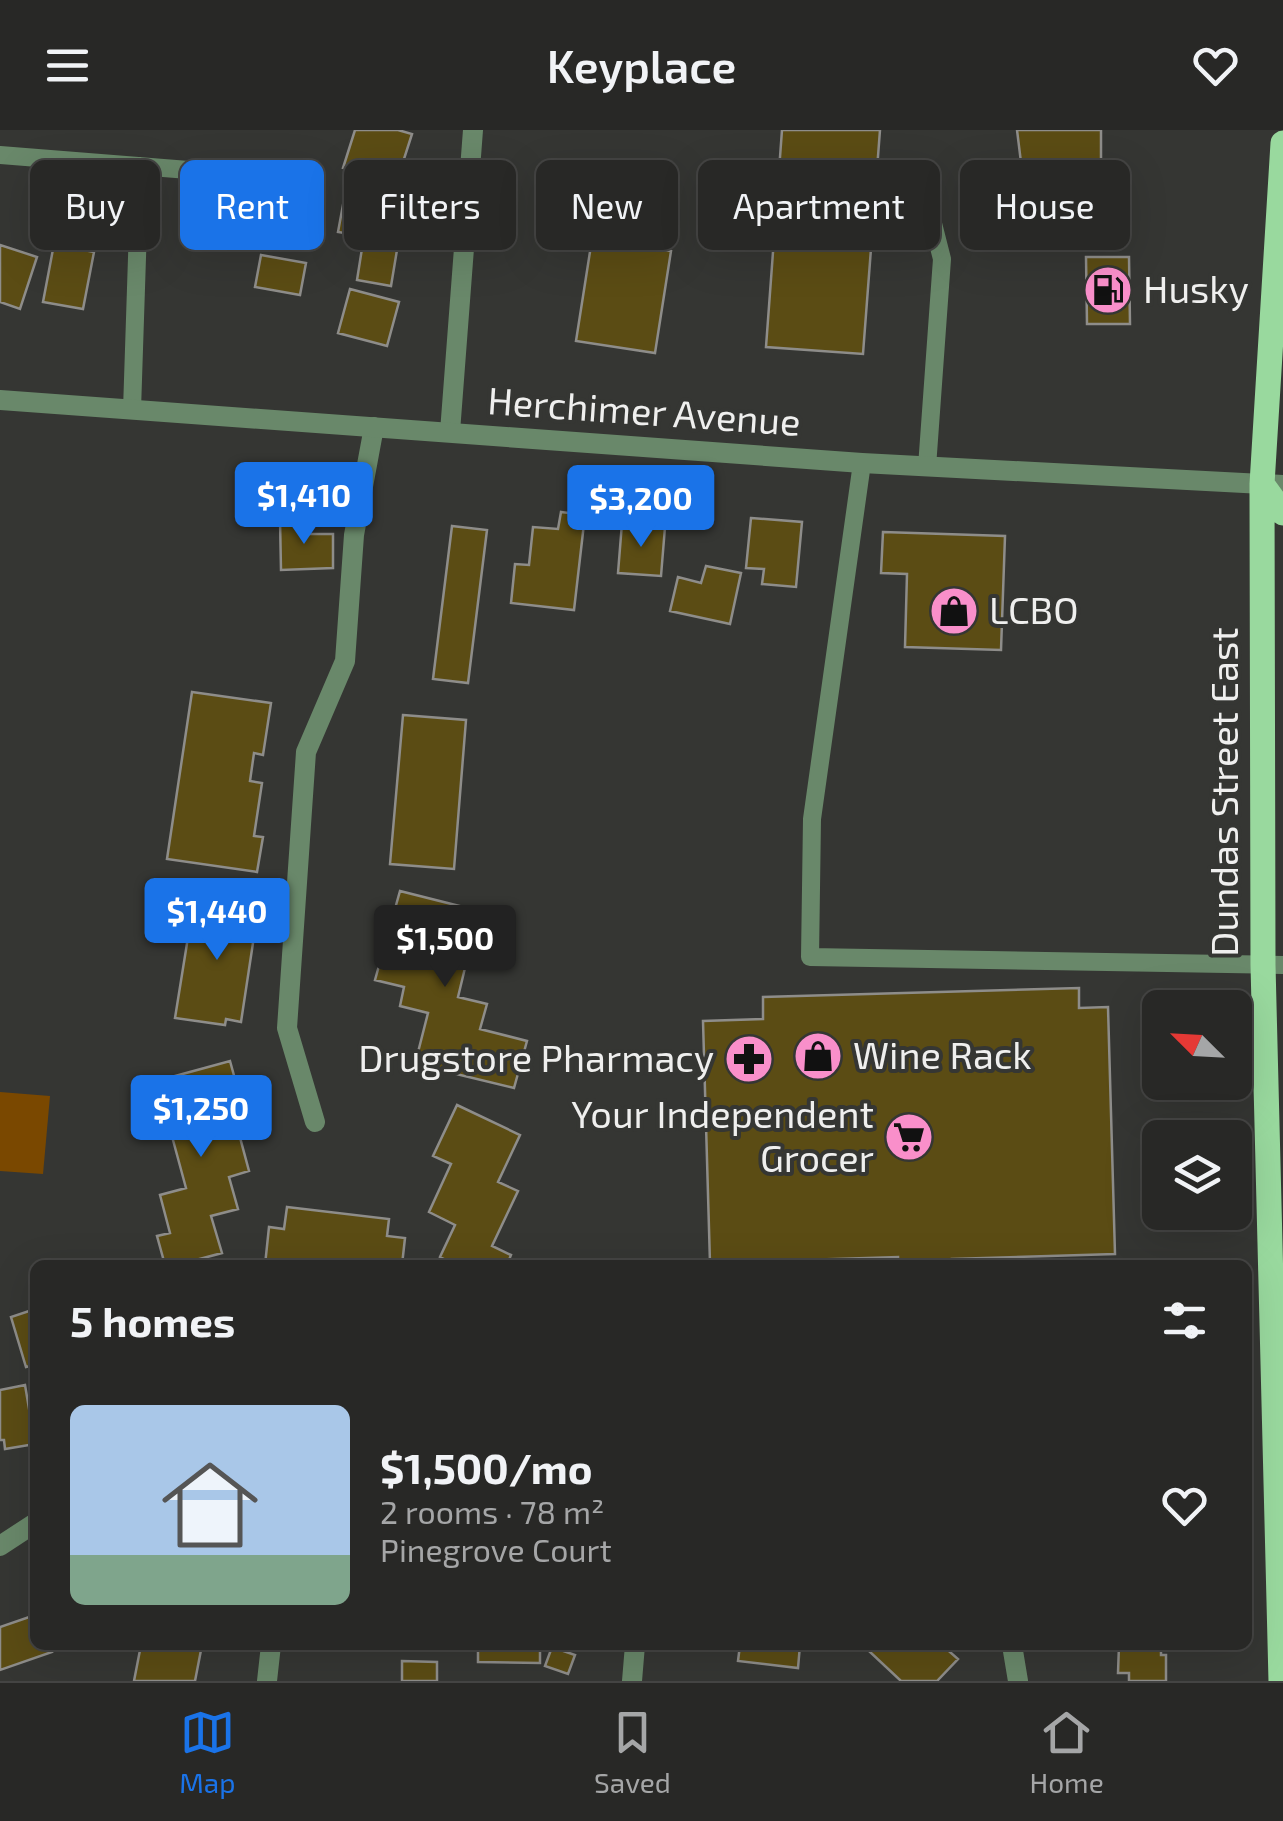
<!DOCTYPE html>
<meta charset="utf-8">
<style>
body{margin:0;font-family:"Exo 2",sans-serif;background:#30302e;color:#f1f3f6;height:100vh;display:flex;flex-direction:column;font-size:38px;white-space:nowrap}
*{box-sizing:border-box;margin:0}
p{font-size:32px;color:#a5a6a7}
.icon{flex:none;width:55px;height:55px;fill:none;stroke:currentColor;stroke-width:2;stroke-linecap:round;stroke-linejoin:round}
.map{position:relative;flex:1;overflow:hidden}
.details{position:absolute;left:30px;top:1130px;width:1222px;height:390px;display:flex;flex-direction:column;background:#282826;border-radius:15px;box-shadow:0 10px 40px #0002,0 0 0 2px #444443}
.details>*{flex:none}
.guide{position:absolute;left:30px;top:30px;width:1225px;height:90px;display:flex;gap:20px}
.needle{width:65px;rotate:294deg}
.tools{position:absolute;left:1142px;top:860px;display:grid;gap:20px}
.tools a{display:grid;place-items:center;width:110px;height:110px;border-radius:15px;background:#282826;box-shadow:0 10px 40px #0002,0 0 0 2px #444443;font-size:50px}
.price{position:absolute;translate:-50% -85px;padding:0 22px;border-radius:10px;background:#1a73e8;color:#fff;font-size:32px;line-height:65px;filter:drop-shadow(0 2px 5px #0008)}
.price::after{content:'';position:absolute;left:50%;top:60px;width:30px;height:22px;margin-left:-15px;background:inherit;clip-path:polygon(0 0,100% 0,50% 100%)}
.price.selected{background:#222;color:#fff}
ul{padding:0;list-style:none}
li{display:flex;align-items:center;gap:30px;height:250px;padding:0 40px}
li+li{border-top:2px solid #444443}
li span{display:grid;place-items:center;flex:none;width:280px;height:200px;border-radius:15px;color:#555}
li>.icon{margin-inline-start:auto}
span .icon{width:120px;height:120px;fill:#fffc;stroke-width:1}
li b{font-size:42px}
h2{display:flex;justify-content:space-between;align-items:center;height:120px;padding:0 40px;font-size:42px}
.tag{padding:0 35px;border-radius:15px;background:#282826;box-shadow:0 10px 40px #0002,0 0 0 2px #444443;font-size:35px;line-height:90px}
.tag.selected{background:#1a73e8;color:#fff}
header{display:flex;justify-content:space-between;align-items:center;height:130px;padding:0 40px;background:#282826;font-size:45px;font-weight:600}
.dock{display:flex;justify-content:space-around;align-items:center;height:140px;border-top:2px solid #444443;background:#282826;font-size:28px;color:#a5a6a7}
.dock a{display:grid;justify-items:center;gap:5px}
.dock .selected{color:#1a73e8}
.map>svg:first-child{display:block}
</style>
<header><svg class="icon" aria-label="menu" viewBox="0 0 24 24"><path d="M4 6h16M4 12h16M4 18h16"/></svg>Keyplace<svg class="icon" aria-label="heart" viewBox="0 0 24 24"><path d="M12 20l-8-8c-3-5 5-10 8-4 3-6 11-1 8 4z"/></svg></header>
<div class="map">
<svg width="1283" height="1551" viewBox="0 0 1283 1551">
<rect width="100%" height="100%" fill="#353633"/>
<path fill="#7a4800" d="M0,962l50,4 -7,78 -43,-3z"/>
<path fill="#5b4c14" stroke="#8e8d8a" stroke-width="2.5" d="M355,0h43l14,4 -16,50 -53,-16z
M782,0h98l-17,224 -97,-7z
M1017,0h84v73h-75z
M343,75l60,9 -12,72 -34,-6 7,-44 -26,-4z
M592,109l79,12 -16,102 -79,-12z
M54,114l40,8 -11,57 -40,-7z
M0,115l37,12 -17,52 -20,-7z
M261,125l45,8 -6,32 -45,-8z
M1086,127h43l1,67h-43z
M350,159l49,13 -12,44 -49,-13z
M561,382l24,3 -11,95 -63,-7 4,-39 14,1 4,-38 25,2z
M751,388l51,4 -6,65 -34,-3 2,-15 -18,-1z
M280,389h28v15h25v34l-52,2z
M622,393l43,4 -4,49 -43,-3z
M452,396l35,4 -19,153 -35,-4z
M883,402l122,4 -4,114 -96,-3 2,-73 -26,-1z
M706,436l35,7 -11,51 -60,-13 8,-34 23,6z
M192,562l79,11 -8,52 -9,-2 -4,28 12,2 -8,53 9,1 -6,35 -90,-13z
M403,585l63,5 -12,149 -64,-5z
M400,761l87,22 -9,32 -7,-2 -13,54 29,7 -7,25 47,12 -13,47 -99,-24 13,-51 -28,-7 4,-19 -29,-7z
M194,770l64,10 -17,112 -15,-3 -1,6 -50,-7z
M1079,858v20l29,-1 7,247 -163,5 1,6h-55v-8l-188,6 -7,-242 60,-2v-22z
M230,931l11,40 -10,3 18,67 -20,6 9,32 -27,7 11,37 -45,12h-12l-8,-29 13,-3 -10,-38 26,-7 -29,-107z
M457,975l63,30 -22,47 20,9 -26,55 19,9 -4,10h-51l-16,-8 15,-32 -26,-13 22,-48 -18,-8z
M287,1077l102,12 -2,17 18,2 -3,27h-137l4,-38 15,2z
M35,1179v56l-9,2 -15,-50z
M25,1255l10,59 -30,5 -1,-9h-4v-50z
M35,1485v30h15l2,7 -52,18v-43z
M141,1515h61l-7,36h-61z
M478,1515h62v18l-62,-1z
M740,1515h60l-2,23 -60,-7z
M877,1515h65l16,14 -21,22h-36l-31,-29z
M1119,1515h42v10h5v26h-37v-8h-11z
M552,1517l23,8 -7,19 -23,-8z
M402,1531l35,1v19h-35z"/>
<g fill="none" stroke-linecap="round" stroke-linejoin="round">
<path stroke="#69886a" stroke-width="18" d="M0,25l201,16
M922,50l20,79 -15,208
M132,280l8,-244
M862,333l-50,356 -2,138 473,8"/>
<path stroke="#69886a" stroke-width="20" d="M450,302l23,-302
M315,992l-28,-94 19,-276 39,-91 9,-126 20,-108
M0,1416l35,-23
M1012,1515l6,36
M267,1551l4,-36
M632,1551l3,-36"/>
<path stroke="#69886a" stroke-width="20" d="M0,270l862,63 421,22"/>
<path stroke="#99d99e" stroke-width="25" d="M1262,354l21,29
M1281,1551l-18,-716 -1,-481 21,-341"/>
</g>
<defs>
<g id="fuel-disc" transform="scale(2.5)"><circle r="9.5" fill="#f98fca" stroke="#353633"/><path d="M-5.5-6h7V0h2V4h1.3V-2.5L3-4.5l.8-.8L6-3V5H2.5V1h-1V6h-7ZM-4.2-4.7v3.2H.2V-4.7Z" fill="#111"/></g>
<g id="shop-disc" transform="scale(2.5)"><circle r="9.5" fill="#f98fca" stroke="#353633"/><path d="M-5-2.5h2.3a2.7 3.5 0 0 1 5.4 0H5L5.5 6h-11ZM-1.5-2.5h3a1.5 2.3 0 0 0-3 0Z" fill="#111"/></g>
<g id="pharmacy-disc" transform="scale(2.5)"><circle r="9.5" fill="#f98fca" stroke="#353633"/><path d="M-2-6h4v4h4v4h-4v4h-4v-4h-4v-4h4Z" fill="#111"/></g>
<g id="supermarket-disc" transform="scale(2.5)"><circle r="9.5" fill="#f98fca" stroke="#353633"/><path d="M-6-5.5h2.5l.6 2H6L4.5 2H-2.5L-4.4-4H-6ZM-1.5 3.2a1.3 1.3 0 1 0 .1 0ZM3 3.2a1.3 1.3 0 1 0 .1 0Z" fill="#111"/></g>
</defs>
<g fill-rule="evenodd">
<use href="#fuel-disc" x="1108" y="160"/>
<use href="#shop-disc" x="954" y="481"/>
<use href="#shop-disc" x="818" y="926"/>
<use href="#pharmacy-disc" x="749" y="929"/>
<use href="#supermarket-disc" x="909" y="1007"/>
</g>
<g text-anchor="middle" stroke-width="8" stroke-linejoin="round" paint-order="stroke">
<g font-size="38" fill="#efefee" stroke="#353633" text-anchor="start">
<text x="1143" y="173">Husky</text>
<text x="989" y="494">LCBO</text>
<text x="853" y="939">Wine Rack</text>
<text x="714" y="942" text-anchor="end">Drugstore Pharmacy</text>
<text x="874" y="998" text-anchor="end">Your Independent<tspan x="874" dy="44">Grocer</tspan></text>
</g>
<g font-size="38" fill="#efefee" stroke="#353633">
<text transform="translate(644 282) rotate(4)" y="13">Herchimer Avenue</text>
<text transform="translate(1225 662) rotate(-90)" y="13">Dundas Street East</text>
</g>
</g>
</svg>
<div class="tools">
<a><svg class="needle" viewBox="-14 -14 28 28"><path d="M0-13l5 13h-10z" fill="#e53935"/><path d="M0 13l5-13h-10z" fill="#a5a6a7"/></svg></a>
<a><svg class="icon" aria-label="layers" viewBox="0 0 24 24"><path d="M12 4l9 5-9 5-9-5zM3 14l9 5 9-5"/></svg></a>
</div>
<b class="price" style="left:304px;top:417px">$1,410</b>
<b class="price" style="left:641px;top:420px">$3,200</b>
<b class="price" style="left:217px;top:833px">$1,440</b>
<b class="price selected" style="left:445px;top:860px">$1,500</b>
<b class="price" style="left:201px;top:1030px">$1,250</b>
<div class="guide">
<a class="tag">Buy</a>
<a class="tag selected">Rent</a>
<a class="tag">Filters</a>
<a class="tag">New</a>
<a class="tag">Apartment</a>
<a class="tag">House</a>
</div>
<section class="details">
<h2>5 homes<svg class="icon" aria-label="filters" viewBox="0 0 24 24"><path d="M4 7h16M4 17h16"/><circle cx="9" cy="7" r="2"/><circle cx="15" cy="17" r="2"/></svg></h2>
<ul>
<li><span style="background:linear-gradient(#a9c7e8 75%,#7fa58c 0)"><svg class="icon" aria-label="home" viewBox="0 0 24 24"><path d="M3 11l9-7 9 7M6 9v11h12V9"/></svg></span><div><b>$1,500/mo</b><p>2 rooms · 78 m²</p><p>Pinegrove Court</p></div><svg class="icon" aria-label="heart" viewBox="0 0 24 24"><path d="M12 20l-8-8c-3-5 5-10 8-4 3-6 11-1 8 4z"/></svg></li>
</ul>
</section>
</div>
<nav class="dock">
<a class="selected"><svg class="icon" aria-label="map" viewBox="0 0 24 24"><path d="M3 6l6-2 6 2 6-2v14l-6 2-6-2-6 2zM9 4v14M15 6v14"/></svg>Map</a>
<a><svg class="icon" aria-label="saved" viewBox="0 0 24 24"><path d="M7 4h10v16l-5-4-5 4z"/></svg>Saved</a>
<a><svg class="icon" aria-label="home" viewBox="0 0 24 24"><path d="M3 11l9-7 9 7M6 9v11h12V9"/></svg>Home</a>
</nav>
